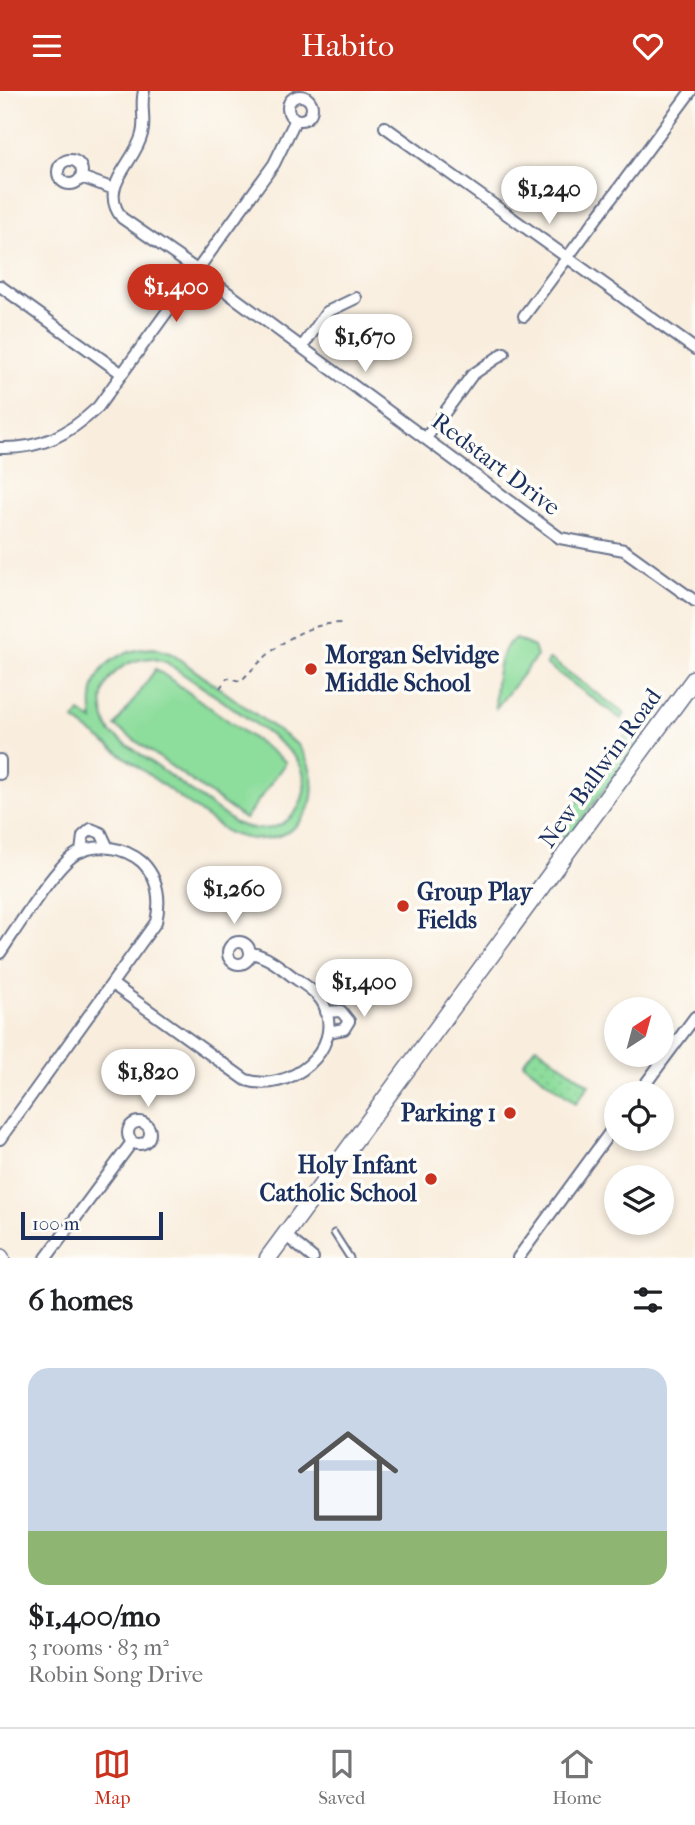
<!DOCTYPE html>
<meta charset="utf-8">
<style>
body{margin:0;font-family:"IM FELL French Canon",serif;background:#f2f2f2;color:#202124;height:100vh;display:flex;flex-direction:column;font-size:26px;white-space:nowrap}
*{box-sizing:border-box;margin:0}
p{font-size:23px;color:#757577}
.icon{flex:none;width:38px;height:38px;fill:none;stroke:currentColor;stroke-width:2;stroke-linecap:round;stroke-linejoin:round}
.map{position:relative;height:1167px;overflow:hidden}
.panel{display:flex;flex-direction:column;background:#fff;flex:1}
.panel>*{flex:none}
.needle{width:46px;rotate:36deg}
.tools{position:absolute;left:604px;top:906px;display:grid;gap:14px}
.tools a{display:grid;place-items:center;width:70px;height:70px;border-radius:50%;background:#fff;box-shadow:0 4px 10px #0003;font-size:35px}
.scale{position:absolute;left:21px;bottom:18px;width:142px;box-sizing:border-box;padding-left:7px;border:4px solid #1b2f5e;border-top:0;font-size:19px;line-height:24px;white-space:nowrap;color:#1b2f5e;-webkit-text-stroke:5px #fdfcf7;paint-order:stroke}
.price{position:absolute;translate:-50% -60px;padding:0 16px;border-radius:24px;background:#fff;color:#222;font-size:23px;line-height:46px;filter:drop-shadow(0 2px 4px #0008)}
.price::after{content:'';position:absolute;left:50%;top:42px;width:21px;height:16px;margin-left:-10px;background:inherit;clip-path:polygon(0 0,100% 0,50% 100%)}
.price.active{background:#c8321e;color:#fff}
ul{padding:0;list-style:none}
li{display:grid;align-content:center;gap:14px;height:371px;padding:0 28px}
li+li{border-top:2px solid #e0e0e0}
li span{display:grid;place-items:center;height:217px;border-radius:21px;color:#555}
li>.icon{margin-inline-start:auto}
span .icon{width:126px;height:126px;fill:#fffc;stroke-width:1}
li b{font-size:30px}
h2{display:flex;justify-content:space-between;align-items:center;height:84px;padding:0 28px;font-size:30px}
header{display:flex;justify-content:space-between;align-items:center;height:91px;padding:0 28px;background:#c8321e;color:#fff;font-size:32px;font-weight:600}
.menu{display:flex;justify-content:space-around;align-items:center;height:98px;border-top:2px solid #e0e0e0;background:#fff;font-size:19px;color:#757577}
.menu a{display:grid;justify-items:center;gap:4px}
.menu .active{color:#c8321e}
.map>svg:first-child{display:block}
</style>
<header><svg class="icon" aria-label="menu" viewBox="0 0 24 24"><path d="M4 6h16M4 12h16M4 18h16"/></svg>Habito<svg class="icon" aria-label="heart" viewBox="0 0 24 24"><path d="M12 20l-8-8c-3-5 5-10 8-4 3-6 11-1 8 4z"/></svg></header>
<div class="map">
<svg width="695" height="1167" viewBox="0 0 695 1167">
<defs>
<pattern id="park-dots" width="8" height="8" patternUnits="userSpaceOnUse" patternTransform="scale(1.75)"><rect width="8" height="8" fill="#8ddd9c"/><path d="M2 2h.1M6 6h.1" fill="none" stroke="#79be89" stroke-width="1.8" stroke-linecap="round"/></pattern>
</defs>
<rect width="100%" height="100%" fill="#fdfcf7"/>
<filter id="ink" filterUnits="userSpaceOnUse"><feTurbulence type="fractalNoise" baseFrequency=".0143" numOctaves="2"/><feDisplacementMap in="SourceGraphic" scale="14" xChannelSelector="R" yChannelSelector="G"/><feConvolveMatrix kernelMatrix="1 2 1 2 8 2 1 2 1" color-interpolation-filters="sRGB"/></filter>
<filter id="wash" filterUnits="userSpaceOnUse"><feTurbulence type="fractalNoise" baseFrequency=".00686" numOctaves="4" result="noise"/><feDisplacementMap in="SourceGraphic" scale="28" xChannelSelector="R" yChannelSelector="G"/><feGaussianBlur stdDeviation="1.57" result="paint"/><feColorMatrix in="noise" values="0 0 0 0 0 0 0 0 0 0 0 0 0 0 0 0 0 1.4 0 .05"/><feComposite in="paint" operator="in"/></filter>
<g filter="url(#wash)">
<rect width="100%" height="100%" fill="#f9eede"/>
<path fill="#8ddd9c" stroke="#54867d" stroke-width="2" fill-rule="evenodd" d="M516,548l18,8 3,9 -41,52c-3,-16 2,-64 20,-69z
M154,557l18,6 126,91c40,56 -7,115 -71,87l-153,-112 6,-8 13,9c-7,-46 15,-71 61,-73zM151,567l15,4c25,19 122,79 133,101 10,17 6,41 -9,55 -16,15 -36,13 -55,5l-124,-90c-21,-37 -2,-72 40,-75z
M550,568l75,55 -4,5 -75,-55z
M156,578l130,93 -41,57 -130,-93z
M635,632l7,5v10l-73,99 -13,-1v-5z"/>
<path fill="url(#park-dots)" stroke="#54867d" stroke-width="2" d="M536,955l53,39 -13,18 -53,-40z"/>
</g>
<g filter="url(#ink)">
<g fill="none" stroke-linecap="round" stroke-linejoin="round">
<g stroke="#69728b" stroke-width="9">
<path id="lane" d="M334,1142l16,25"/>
</g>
<g stroke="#69728b" stroke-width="14">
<path id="street" d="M144,0c-4,15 2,29 -2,43 -7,30 -45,52 -20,84l75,52 363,268 64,12 71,51
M288 17a12 12 0 1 1 24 0a12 12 0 1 1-24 0Z
M385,36l310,222
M58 81a12 12 0 1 1 24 0a12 12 0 1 1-24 0Z
M81,86l33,12
M0,195l121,87
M524,225l167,-225
M302,256l25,-35 29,-14
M426,347l46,-63 32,-22
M0,357c41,1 68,-13 98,-41l176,-243 22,-45
M0,669v14
M81,761l2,-16 8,-7 10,4 7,15
M228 862a11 11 0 1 1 22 0a11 11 0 1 1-22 0Z
M0,862c16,-23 55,-87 76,-99 21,-12 48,-7 66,8 17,17 19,38 14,60l-156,217
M112,893l134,96c42,14 99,-29 78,-75 -6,-13 -21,-21 -32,-29 -13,-10 -25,-20 -41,-23
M326,921l15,-1 8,10 -5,8 -16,3
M638,1003l57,-77
M128 1042a11 11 0 1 1 22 0a11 11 0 1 1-22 0Z
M285,1144l28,23
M46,1167l86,-116
M518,1167l98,-134"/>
</g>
<g stroke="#69728b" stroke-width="19">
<path id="secondary" d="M0,1166l1,1
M268,1167l427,-580"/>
</g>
<path stroke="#69728b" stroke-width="2" stroke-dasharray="5 5" stroke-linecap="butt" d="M220,597l7,-10 14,3c29,-31 60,-59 104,-58"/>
<use href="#lane" stroke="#fff" stroke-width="5"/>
<use href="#street" stroke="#fff" stroke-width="10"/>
<use href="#secondary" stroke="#fff" stroke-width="16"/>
</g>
</g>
<g fill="#c8321e" stroke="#fdfcf7" stroke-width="2.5">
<circle cx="311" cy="578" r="7"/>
<circle cx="403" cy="815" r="7"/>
<circle cx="510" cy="1022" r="7"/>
<circle cx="431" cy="1088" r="7"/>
</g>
<g text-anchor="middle" stroke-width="7" stroke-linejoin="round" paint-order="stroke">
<g font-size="24" fill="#1b2f5e" stroke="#fdfcf7">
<text transform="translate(496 373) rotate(37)" y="8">Redstart Drive</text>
<text transform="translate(600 677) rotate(-54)" y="8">New Ballwin Road</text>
</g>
<g font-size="24" font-weight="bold" fill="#1b2f5e" stroke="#fdfcf7" text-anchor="start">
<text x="325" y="572">Morgan Selvidge<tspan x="325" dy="28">Middle School</tspan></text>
<text x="417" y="809">Group Play<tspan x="417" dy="28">Fields</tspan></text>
<text x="496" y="1030" text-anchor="end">Parking 1</text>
<text x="417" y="1082" text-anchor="end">Holy Infant<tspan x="417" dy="28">Catholic School</tspan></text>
</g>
</g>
</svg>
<div class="tools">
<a><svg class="needle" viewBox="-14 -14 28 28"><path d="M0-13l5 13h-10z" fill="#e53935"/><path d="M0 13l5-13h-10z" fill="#757577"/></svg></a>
<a><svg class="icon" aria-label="locate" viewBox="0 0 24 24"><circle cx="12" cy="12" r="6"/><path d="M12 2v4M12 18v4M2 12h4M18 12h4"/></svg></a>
<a><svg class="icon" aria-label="layers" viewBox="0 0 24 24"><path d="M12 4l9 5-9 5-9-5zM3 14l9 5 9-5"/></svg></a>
</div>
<div class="scale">100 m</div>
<b class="price" style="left:549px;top:135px">$1,240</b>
<b class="price active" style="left:176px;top:233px">$1,400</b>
<b class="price" style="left:365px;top:283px">$1,670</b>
<b class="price" style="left:234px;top:835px">$1,260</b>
<b class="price" style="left:364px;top:928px">$1,400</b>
<b class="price" style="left:148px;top:1018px">$1,820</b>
</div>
<section class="panel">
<h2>6 homes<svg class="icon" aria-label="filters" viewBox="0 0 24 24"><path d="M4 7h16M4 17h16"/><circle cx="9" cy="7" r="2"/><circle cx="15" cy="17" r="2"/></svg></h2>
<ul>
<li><span style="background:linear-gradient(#c9d6e8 75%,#8fb573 0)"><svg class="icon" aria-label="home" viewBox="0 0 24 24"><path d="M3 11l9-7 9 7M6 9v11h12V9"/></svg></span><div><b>$1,400/mo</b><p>3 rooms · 83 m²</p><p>Robin Song Drive</p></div></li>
</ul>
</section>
<nav class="menu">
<a class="active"><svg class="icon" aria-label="map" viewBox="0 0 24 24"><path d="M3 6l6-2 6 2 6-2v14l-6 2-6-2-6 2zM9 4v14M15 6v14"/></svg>Map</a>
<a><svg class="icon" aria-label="saved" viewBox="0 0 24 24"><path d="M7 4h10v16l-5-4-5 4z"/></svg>Saved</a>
<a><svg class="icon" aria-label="home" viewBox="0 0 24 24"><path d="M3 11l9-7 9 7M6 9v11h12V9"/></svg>Home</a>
</nav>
